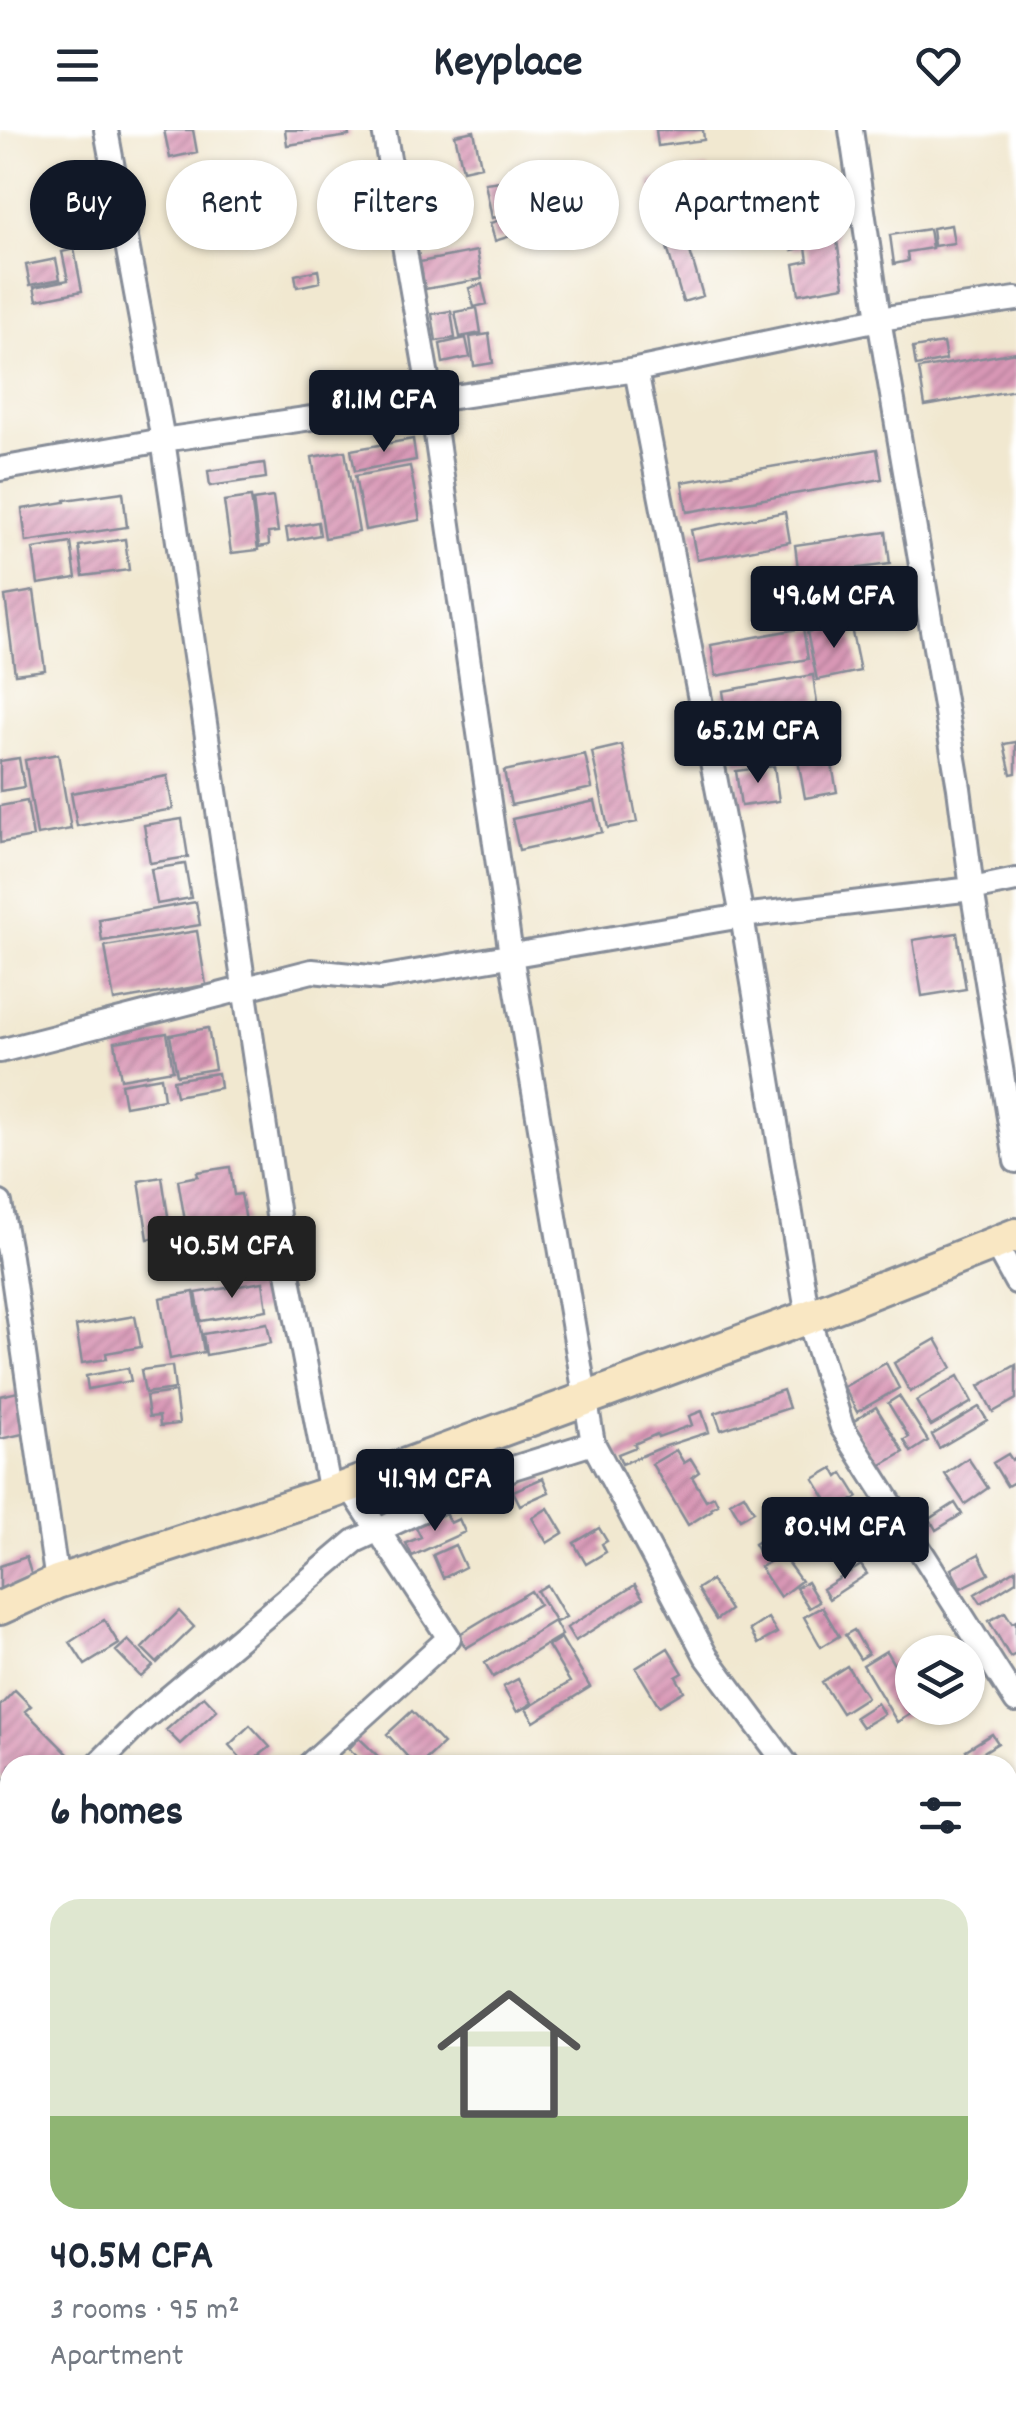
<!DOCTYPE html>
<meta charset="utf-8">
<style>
body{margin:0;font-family:Dekko,sans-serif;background:#f2f2f3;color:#1f2937;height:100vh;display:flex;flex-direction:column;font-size:38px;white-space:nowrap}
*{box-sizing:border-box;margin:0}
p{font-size:32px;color:#747a83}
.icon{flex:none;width:55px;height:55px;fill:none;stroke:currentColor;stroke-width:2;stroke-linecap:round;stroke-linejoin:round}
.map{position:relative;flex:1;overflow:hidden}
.drawer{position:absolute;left:0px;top:1625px;width:1018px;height:670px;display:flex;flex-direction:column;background:#fff;border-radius:30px 30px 0 0;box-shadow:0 2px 8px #0004}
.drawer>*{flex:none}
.banner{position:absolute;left:30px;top:30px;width:958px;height:90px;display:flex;gap:20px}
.buttons{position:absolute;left:895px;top:1505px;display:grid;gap:20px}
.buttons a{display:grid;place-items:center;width:90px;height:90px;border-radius:50%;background:#fff;box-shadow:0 2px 8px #0004;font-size:50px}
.price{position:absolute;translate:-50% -85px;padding:0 22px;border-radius:10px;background:#111827;color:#fff;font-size:32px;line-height:65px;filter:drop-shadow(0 2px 5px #0008)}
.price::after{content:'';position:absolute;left:50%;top:60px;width:30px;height:22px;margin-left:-15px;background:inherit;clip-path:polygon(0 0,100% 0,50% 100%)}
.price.selected{background:#222;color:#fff}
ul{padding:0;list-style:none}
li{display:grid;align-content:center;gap:20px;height:530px;padding:0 50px}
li+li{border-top:2px solid #e0e1e3}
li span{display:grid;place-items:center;height:310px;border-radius:30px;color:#555}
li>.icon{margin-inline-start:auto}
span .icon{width:180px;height:180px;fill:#fffc;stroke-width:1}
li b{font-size:42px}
h2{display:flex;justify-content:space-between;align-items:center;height:120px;padding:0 50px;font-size:42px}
.tag{padding:0 35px;border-radius:45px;background:#fff;box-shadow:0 2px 8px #0004;font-size:35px;line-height:90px}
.tag.selected{background:#111827;color:#fff}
header{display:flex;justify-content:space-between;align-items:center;height:130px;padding:0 50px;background:#fff;font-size:45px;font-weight:700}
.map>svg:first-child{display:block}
</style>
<header><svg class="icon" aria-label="menu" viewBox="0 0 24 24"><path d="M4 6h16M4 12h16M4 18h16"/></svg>Keyplace<svg class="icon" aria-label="heart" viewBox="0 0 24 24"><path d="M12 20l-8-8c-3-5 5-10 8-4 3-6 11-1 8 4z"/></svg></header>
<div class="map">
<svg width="1016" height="2295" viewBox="0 0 1016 2295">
<defs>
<pattern id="building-hatch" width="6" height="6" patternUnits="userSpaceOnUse" patternTransform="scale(2.5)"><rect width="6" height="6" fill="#d998b6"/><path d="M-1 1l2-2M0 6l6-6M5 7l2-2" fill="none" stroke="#af7c97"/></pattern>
</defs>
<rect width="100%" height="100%" fill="#fff"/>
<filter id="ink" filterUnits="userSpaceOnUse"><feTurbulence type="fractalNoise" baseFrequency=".01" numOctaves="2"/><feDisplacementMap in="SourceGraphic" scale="20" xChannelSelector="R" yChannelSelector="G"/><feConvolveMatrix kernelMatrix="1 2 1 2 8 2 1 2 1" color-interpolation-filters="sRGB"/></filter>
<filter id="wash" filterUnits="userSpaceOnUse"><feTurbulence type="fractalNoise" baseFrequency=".0048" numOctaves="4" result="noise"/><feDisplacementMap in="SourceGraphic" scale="40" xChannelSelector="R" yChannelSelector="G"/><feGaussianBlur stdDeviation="2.25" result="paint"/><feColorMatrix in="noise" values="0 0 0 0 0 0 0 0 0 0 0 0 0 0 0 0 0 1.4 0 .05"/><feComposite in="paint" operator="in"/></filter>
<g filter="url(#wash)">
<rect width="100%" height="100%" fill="#f1e8d0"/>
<g id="blocks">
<path fill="url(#building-hatch)" d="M164,0h29l4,22 -27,6z
M285,0h63l1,6 -62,9z
M656,0h47l1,10 -46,6z
M474,1l7,35 -18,4 -8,-35z
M708,38l8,42 -18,3 -8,-42z
M688,44l7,40 -38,7 -7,-40z
M519,47l9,54 -14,3 -10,-54z
M501,51l6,34 -15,3 -7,-35z
M367,81l4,22 -14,2 -4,-22z
M833,85l11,71 -45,8 -5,-30 14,-3 -2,-14 -14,3 -5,-28z
M507,88l4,18 -16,5 -5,-18z
M682,94l21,72 -20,6 -21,-72z
M951,95l3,18 -20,3 -2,-18z
M929,99l3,19 -25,4 1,9 -14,3 -4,-29z
M74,119l8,42 -45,9 -3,-13 34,-7 -6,-28z
M477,121l5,28 -57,10 -5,-27z
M56,129l4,20 -30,6 -4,-20z
M318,140l2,12 -23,5 -2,-12z
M482,154l5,20 -13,3 -5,-19z
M477,178l4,25 -21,4 -5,-25z
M451,181l4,27 -19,3 -4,-27z
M489,204l4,29 -19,3 -4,-29z
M466,208l4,19 -27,6 -3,-19z
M943,213l3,17 -30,6 -3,-18z
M1016,222v38l-91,16 -6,-37z
M413,309l3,21 -61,11 -4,-21z
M877,319l5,30 -195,33 -5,-30z
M345,321l14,81 -34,6 -13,-81z
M264,333l2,15 -56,8 -2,-15z
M410,336l10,54 -55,10 -10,-54z
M123,362l4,35 -101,15 -4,-33 43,-7v-2z
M251,367l7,53 -27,3 -7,-52z
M273,367l5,35 -10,1 1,12 -10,2 -6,-47z
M785,382l5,30 -93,18 -6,-30z
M318,392l2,13 -32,6 -2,-13z
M886,402l4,32 -91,12 -4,-31z
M125,409l4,31 -46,6 -4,-30z
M71,413l5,35 -38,6 -5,-35z
M898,452l2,31 -27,2 -3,-31z
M862,457l4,26 -26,4 -4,-25z
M34,461l11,79 -30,4 -10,-78z
M832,463l4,28 -27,5 -5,-28z
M850,493l10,48 -43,9 -10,-48z
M803,498l5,31 -92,17 -5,-31z
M813,545l4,29 -90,15 -4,-28z
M822,581l15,81 -32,6 -15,-81z
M770,594l4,35 -38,5 -4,-35z
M1016,612v31l-5,1 -7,-30z
M622,615l15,77 -29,6 -16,-76z
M58,624l13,75 -34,6 -12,-75z
M585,624l7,34 -81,17 -7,-34z
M19,628l5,29 -24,4v-30z
M774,636l5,35 -38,5 -5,-35z
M167,646l6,33 -96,17 -6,-33z
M27,671l6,36 -33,6v-37z
M595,671l7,31 -83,18 -7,-31z
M182,689l6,38 -38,6 -6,-38z
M185,734l6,34 -34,6 -6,-35z
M196,772l4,23 -98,16 -3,-22z
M197,801l9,54 -92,16 -9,-55z
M957,803l9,56 -44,7 -9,-56z
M208,898l7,41 -38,6 -7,-40z
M167,903l6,37 -52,9 -6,-37z
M218,943l2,15 -44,8 -3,-16z
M161,947l3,22 -39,7 -4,-22z
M230,1037l4,28 7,-1 5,27 -41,6 -2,-9 -18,3 -7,-41 20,-4 -1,-4z
M162,1047l9,58 -23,4 -9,-58z
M263,1152l4,28 -66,11 -5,-28z
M194,1162l10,60 -34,7 -10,-61z
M135,1186l6,31 -35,6 1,6 -25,4 -6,-37z
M267,1193l4,20 -65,12 -3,-21z
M936,1209l16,29 -42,24 -16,-29z
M886,1233l13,25 -42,24 -13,-25z
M1016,1235v34l-23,13 -14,-26z
M172,1236l3,23 -30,4 -4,-23z
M128,1238l3,13 -43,8 -2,-13z
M958,1246l14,26 -41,24 -15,-25z
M27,1260v43l-27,6v-43z
M783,1260l6,18 -68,22 -6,-17z
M175,1262l4,32 -19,2 -1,-10 -10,1 -3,-21z
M899,1266l29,45 -17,11 -7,-12 5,-3 -21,-34z
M876,1277l28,45 -26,15 -27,-44z
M979,1277l8,13 -48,28 -7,-13z
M702,1281l7,21 -46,15 -41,17 -4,-10 18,-7 -2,-3 23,-10 1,3 34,-12 -3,-9z
M676,1320l8,13 7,-4 8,13 -7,5 14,23 8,-4 4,8 -7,4 1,2 -24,15 -36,-61z
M1008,1324l4,6 4,-3v24l-9,5 -14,-23z
M968,1328l20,30 -23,16 -20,-30z
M833,1338l5,9 5,-4 15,24 -24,15 -20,-33z
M543,1348l6,14 -29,13 -7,-14z
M744,1364l10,17 -14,8 -10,-17z
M955,1373l7,11 -26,16 -6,-11z
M548,1378l15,25 -16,10 -15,-25z
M445,1383l5,10 9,-4 6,13 -53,24 -6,-13 15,-6 -5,-10z
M786,1394l9,15 -33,19 -8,-14z
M599,1398l8,13 -5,3 4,8 -20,12 -12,-21z
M455,1415l10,22 -22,11 -10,-23z
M979,1424l10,20 -28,14 -10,-19z
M782,1425l19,26 -21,16 -20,-30z
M26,1427l7,23 -33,10v-24z
M861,1435l6,9 -38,25 -6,-10z
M1016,1439v12l-35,22 -6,-9z
M711,1450l19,30 -14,10 -19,-31z
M807,1452l12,20 -10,6 -13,-20z
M547,1455l19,32 -10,5 -19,-31z
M635,1455l8,13 -68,43 -8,-13z
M531,1461l8,13 -73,44 -8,-13z
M822,1477l17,29 -18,11 -17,-30z
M179,1481l15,16 -37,36 -15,-15z
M1005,1482l7,11 4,-2v33l-6,3 -21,-36z
M768,1488l9,15 -19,11 -8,-14z
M104,1490l15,24 -34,21 -15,-23z
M554,1491l8,14 -69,42 -8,-14z
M854,1500l14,24 -8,5 -15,-24z
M561,1508l29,49 -56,35 -8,-13 44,-27 -22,-36z
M128,1510l25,26 -12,11 -25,-26z
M668,1518l15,25 -7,4 8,14 -25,15 -23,-38z
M886,1521l26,44v13h9l-24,14 -34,-57z
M847,1536l20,31 -25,16 -20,-31z
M518,1549l14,24 -15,9 -14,-25z
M15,1560l16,16 -6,5 43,43 -12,11h-46v20l-10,-10v-69z
M204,1566l13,14 -37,34 -14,-14z
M877,1573l7,11 -22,13 -7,-10z
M412,1581l31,33 -23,21h-5l-28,-31z
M250,1595l20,22 -23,18 -18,-20z
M992,1604l6,9 -26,16 -6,-9z
M359,1608l25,24 -3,3h-15l-17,-16z
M1016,1747v31l-7,5 -1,-31z
M380,2285h40l-10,10h-20z
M703,2285h22l6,10h-39l-1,-3z"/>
</g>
</g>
<g filter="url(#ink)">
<use href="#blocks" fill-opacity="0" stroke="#868c97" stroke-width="2.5"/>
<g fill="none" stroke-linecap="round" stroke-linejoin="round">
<g stroke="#868c97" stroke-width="28">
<path id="street" d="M106,0l57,310 118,796 49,257
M384,0l47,270 80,555 82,488 113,213 81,109
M851,0l28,189 80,469 13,101 44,272
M636,240l106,546 66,401 34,110 174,274
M0,339l163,-29 473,-70 243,-51 137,-20
M0,921l312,-80 68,7 362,-62 230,-27 44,-9
M0,1073l10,54 47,325
M995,1114l21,38
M97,1635l43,-43 215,-181 158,-73 80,-25
M309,1635l140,-127 -100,-152
M0,1695l10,11
M0,1732l10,-10
M0,1923l10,-10
M1008,1969l8,13
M0,2238l10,-10
M1008,2256l8,-5
M889,2285l6,10
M136,2295l10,-10
M476,2295l31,-10
M948,2295l15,-10"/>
</g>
<g stroke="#868c97" stroke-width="38">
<path id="secondary" d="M0,1478l57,-26 273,-89 478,-176 208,-82"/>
</g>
<use href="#street" stroke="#fff" stroke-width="22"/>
<use href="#secondary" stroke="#f9e7c3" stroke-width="32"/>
</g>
</g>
</svg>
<div class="buttons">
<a><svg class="icon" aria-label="layers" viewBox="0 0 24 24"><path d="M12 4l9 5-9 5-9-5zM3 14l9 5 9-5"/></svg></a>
</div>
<b class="price" style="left:384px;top:325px">81.1M CFA</b>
<b class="price" style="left:834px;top:521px">49.6M CFA</b>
<b class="price" style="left:758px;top:656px">65.2M CFA</b>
<b class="price selected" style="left:232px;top:1171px">40.5M CFA</b>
<b class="price" style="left:435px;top:1404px">41.9M CFA</b>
<b class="price" style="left:845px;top:1452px">80.4M CFA</b>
<div class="banner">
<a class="tag selected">Buy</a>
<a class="tag">Rent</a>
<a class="tag">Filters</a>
<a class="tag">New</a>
<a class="tag">Apartment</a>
</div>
<section class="drawer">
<h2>6 homes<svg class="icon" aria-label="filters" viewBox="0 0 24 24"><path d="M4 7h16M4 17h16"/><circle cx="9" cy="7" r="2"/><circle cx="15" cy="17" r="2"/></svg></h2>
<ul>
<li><span style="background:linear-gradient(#dfe7d0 70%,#8fb573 0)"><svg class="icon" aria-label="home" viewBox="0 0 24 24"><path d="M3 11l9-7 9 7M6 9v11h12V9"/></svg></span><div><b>40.5M CFA</b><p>3 rooms · 95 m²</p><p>Apartment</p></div></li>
</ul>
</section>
</div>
